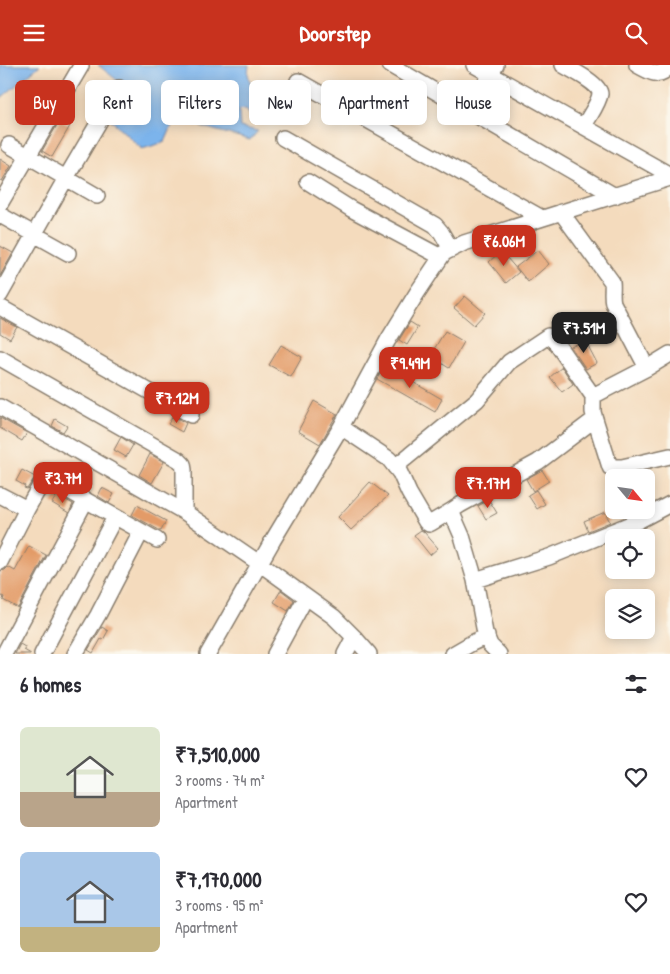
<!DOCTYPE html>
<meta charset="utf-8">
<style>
body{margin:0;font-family:"Patrick Hand",sans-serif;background:#f2f2f3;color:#2b2b33;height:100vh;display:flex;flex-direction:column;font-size:19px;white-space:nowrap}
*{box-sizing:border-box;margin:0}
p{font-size:16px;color:#7c7c81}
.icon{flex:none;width:28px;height:28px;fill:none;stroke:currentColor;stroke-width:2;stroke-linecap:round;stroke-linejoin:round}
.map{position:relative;height:589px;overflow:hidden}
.panel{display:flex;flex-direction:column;background:#fff;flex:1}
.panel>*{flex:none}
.guide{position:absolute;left:15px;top:15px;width:640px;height:45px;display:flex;gap:10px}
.needle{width:32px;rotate:119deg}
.fabs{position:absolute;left:605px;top:404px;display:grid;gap:10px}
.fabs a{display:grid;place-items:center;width:50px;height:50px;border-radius:8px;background:#fff;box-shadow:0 2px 12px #0003;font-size:25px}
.price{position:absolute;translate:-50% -42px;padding:0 11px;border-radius:10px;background:#c8321e;color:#fff;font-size:16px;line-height:32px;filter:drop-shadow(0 1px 2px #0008)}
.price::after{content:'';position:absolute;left:50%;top:30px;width:15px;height:11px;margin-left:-8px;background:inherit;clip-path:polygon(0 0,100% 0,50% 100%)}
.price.selected{background:#222;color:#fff}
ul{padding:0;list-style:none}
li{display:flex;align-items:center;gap:15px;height:125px;padding:0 20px}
li span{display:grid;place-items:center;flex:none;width:140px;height:100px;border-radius:8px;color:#555}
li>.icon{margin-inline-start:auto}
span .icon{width:60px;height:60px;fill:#fffc;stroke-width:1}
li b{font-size:21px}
h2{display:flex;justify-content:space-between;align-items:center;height:60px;padding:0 20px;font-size:21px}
.tag{padding:0 18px;border-radius:8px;background:#fff;box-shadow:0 2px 12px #0003;font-size:18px;line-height:45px}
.tag.selected{background:#c8321e;color:#fff}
header{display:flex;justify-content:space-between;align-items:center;height:65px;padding:0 20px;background:#c8321e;color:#fff;font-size:22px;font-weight:700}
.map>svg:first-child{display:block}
</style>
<header><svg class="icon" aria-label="menu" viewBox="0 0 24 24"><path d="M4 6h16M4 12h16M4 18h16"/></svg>Doorstep<svg class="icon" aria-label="search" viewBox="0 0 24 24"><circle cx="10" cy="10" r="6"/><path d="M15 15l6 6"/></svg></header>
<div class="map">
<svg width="670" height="589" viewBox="0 0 670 589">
<rect width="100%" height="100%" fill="#fbf7ec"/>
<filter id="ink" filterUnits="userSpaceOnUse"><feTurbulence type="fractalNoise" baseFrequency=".02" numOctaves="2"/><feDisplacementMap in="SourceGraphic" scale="10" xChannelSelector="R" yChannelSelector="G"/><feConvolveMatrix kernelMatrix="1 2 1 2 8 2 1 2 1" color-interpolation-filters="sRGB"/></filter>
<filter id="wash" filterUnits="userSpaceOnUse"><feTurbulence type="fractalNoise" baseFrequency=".0096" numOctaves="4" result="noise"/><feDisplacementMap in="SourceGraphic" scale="20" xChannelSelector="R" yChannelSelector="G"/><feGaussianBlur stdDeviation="1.12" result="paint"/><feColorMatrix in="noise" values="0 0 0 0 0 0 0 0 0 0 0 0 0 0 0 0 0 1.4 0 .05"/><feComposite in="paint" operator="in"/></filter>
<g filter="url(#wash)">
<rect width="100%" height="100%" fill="#f4dbbd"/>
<path fill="#7cb4ec" stroke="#4c6884" d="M0,0h40l-40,34z
M98,0h151l-1,9 6,21 10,18 -15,1 -3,-5 -7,1 1,17 18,4 -8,9 -75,-21 -10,23 -23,7 -31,-29 12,-35z"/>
<g id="blocks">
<path fill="#e39b68" d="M60,55l10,6 -18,31 -10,-6z
M0,94l11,7 -9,15 -2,-1z
M0,181l13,7 -13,23z
M538,185l11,14 -21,18 -12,-15z
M501,186l18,21 -13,11 -17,-21z
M465,231l20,17 -11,12 -20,-17z
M0,253l17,9 -7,12 -10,-6z
M410,257l8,5 -11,18 -8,-5z
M445,266l19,11 -15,26 -19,-12z
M585,275l12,23 -11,6 -15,-22z
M281,280l21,12 -11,20 -22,-12z
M385,301l57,33 -7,13 -58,-33z
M562,302l11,17 -11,8 -12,-15z
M314,336l23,13 -17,30 -22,-13z
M173,351l13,7 -4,9 -14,-8z
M0,353l27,15 -5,8 -22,-13z
M55,354l12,7 -4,6 -11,-6z
M121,372l12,8 -7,12 -12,-7z
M150,389l14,8 -12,21 -13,-8z
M22,405l13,7 -8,12 -3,-1 1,-2 -9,-5z
M542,405l7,11 -16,10 -7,-12z
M370,417l18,14 -37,34 -13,-13z
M102,423l12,6 -5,9 -11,-7z
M536,425l9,14 -8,5 -9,-14z
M57,430l16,9 -4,9 -17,-10z
M489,435l8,13 -11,6 -8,-13z
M137,440l29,16 -5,10 -29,-16z
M605,447l5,10 -22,9 -4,-10z
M421,465l3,2 14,16 -8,7 -16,-20z
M29,481l17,9 -28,53 -15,-8 1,-3 -4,-2v-24l5,-1 3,-3 7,4z
M281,525l13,10 -6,11 -14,-9z
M102,562l6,4 -5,9 -2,-1 -8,14 -5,-3z
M20,579l5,3 -1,3 7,4h-16z"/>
</g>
</g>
<g filter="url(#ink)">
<use href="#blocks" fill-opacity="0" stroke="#887c6c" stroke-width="1"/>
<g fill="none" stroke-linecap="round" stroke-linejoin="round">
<g stroke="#887c6c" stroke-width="18">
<path id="minor" d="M390,0l225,131
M474,0l196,110
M563,0c9,5 37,19 37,29 -1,9 -12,24 -16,32
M637,0c14,7 22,15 33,0
M298,16l244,137
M470,46l26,-46
M283,73l152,87 6,7 10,17
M9,80l88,51
M308,117l43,27 90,48
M0,139l81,-138
M561,147l51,70c1,7 -1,13 1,21l34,65
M0,150l68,38
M0,230l66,-117 53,-90
M0,242l191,108
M0,293l179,102 4,4 1,6v42
M593,331v16l2,7 15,48h12l48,-11
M0,342l186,106 73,50 75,54 20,20 15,17
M341,362l48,32 11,14 9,20 17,29 3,2 2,-1 20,-12
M395,402l82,-67 32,-38 39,-26 4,1 41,59 54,-28 23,-14
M0,430l27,14 13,-23 3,-3 7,-1 12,5 95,53
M0,497l27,-53
M475,515l74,-23 89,-36 32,-17
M4,589l82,-154
M42,589l73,-137
M75,589l23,-39 43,-83
M208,589l65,-114 68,-113 47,-87 29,-47 24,-36 3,-4 20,-10 206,-65
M275,589l31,-57
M345,589l9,-17
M453,589l19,-11 15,-7
M499,589l-9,-9 -5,-12 -10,-53 -13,-44 -11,-25 9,-6 78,-43 57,-43"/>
</g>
<use href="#minor" stroke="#fff" stroke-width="15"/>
</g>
</g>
</svg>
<div class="fabs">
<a><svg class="needle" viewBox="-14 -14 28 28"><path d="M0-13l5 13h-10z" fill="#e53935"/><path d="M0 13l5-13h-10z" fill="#7c7c81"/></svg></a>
<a><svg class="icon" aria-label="locate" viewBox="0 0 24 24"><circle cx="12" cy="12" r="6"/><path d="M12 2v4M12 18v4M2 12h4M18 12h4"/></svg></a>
<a><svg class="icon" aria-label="layers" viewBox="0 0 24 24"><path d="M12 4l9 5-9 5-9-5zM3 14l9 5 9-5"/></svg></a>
</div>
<b class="price" style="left:504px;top:202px">₹6.06M</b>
<b class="price selected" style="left:584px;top:289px">₹7.51M</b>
<b class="price" style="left:410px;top:324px">₹9.49M</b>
<b class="price" style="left:177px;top:359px">₹7.12M</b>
<b class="price" style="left:63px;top:439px">₹3.7M</b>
<b class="price" style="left:488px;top:444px">₹7.17M</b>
<div class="guide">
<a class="tag selected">Buy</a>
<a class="tag">Rent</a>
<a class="tag">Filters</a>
<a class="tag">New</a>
<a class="tag">Apartment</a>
<a class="tag">House</a>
</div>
</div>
<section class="panel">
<h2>6 homes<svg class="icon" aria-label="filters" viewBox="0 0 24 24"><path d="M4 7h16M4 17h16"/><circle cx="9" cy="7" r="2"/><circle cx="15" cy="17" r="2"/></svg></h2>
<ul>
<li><span style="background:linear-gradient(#dfe7d0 65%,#b9a48a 0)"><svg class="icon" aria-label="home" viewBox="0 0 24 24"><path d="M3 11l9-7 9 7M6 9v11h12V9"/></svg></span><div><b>₹7,510,000</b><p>3 rooms · 74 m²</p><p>Apartment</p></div><svg class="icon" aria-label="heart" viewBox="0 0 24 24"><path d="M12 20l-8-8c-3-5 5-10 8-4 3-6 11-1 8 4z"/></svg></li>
<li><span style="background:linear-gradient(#a9c7e8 75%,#c2b280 0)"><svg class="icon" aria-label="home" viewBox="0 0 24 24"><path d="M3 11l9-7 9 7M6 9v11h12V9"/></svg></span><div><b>₹7,170,000</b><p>3 rooms · 95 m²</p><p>Apartment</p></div><svg class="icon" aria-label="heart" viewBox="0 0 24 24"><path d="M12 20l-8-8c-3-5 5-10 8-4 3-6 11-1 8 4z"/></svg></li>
</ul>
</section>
